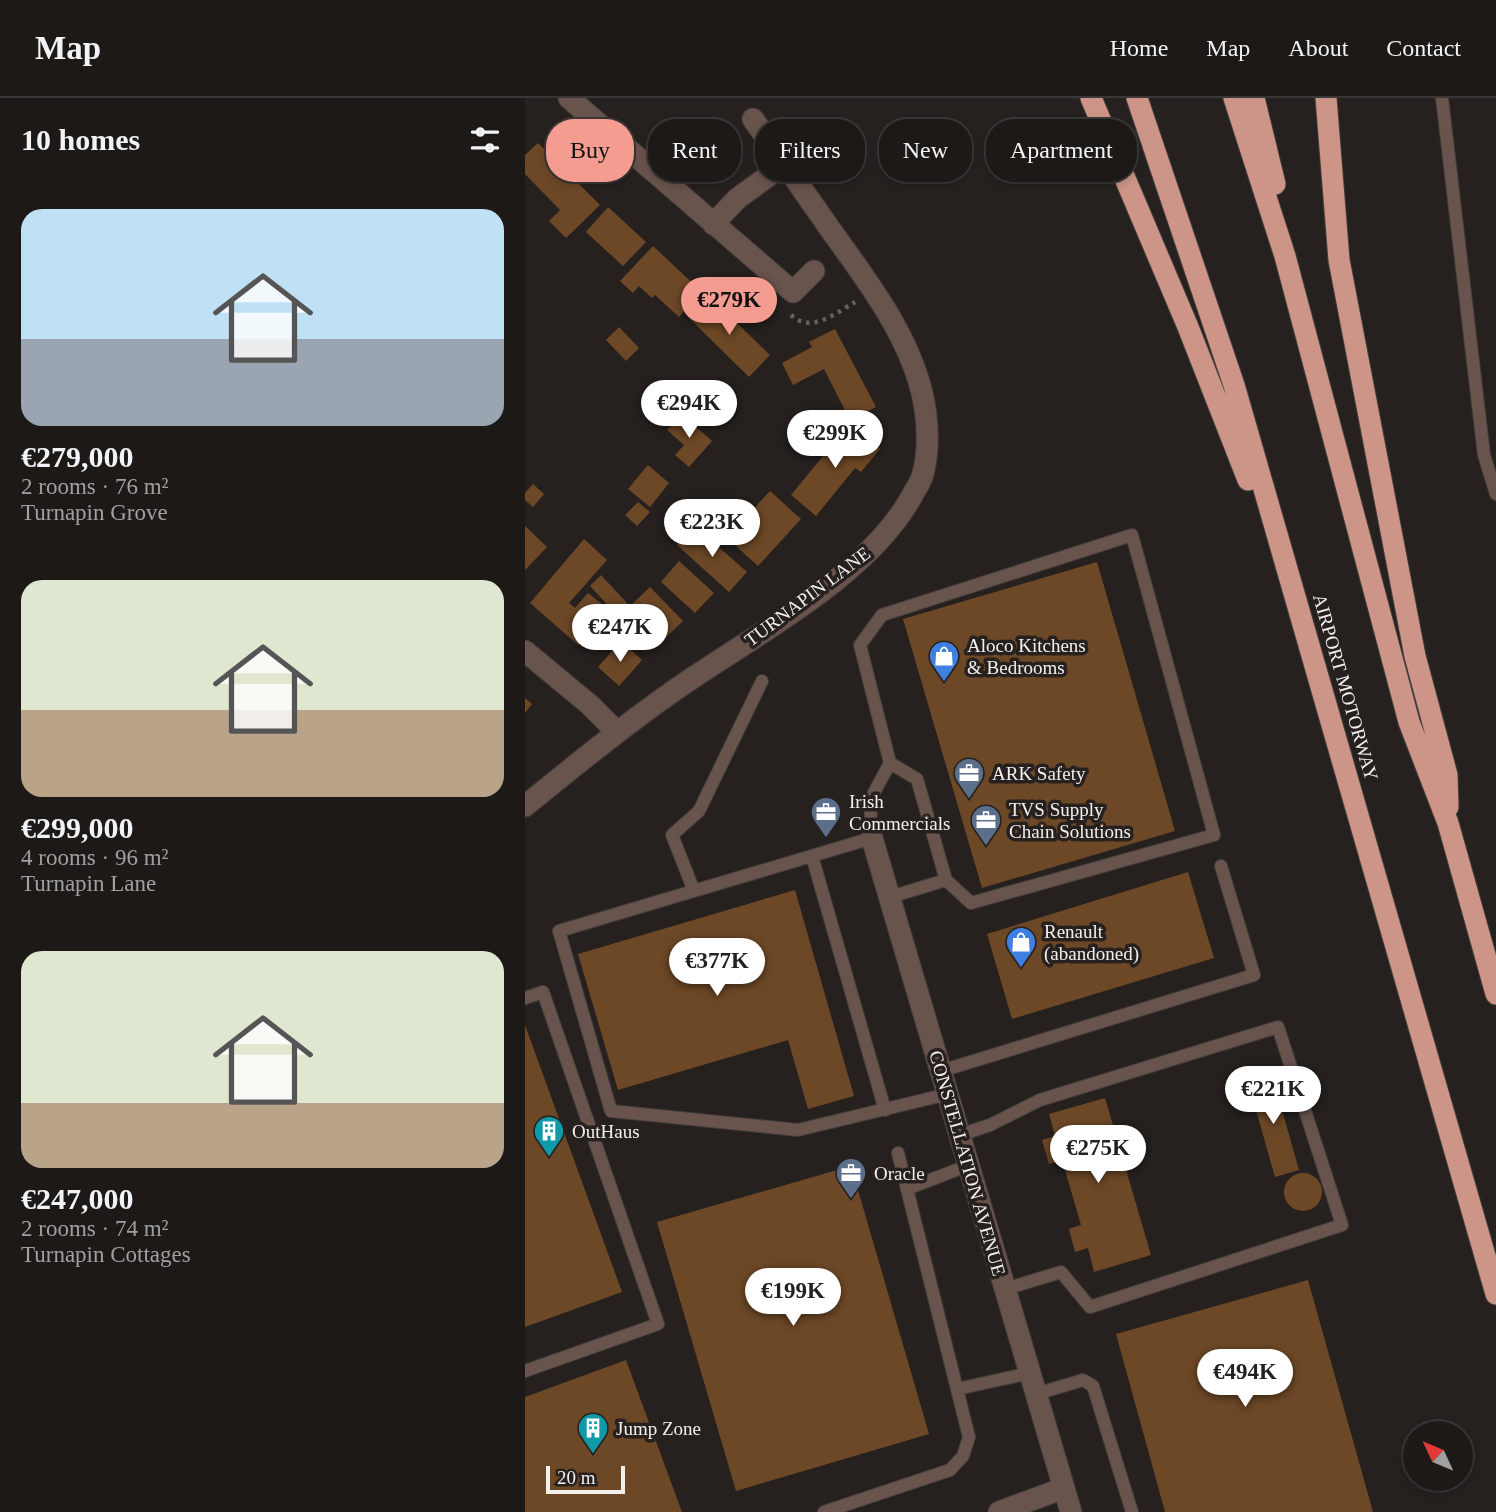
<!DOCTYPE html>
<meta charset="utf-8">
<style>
body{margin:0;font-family:"Times New Roman",serif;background:#252220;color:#f1f3f6;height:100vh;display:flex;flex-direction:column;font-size:26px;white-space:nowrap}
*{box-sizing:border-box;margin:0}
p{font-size:23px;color:#a0a0a1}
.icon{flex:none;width:38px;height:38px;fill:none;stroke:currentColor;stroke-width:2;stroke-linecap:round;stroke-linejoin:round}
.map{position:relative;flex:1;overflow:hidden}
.sheet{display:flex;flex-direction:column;background:#1c1917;width:525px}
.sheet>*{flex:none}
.banner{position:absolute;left:21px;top:21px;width:665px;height:63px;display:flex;gap:14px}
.needle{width:46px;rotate:314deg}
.tools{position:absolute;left:878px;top:1323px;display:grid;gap:14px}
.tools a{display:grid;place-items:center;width:70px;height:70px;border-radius:50%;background:#1c1917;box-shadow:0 4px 10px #0003,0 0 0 2px #3a3836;font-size:35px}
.scale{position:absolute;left:21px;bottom:18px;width:79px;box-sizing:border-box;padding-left:7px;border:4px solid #f2efed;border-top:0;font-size:19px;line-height:24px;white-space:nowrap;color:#f2efed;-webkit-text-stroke:5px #26211f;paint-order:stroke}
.price{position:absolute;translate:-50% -60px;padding:0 16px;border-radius:24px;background:#fff;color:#222;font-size:23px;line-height:46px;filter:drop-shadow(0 2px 4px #0008)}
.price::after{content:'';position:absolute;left:50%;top:42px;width:21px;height:16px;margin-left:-10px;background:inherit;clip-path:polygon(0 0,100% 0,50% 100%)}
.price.on{background:#f59c91;color:#111}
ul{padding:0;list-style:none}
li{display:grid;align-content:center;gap:14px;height:371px;padding:0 21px}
li span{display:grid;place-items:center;height:217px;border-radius:21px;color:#555}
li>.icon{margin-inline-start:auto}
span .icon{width:126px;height:126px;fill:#fffc;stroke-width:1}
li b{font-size:30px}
h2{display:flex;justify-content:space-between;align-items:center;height:84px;padding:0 21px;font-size:30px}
.tag{padding:0 24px;border-radius:28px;background:#1c1917;box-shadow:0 4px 10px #0003,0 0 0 2px #3a3836;font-size:24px;line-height:63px}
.tag.on{background:#f59c91;color:#111}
header{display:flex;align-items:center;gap:42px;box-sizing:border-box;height:98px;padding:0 35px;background:#1c1917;border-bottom:2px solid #3a3836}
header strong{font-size:33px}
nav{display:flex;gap:38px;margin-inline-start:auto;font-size:24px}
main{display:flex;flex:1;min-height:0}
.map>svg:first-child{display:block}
</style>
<header>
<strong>Map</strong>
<nav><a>Home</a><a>Map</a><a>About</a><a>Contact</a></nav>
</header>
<main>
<section class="sheet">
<h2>10 homes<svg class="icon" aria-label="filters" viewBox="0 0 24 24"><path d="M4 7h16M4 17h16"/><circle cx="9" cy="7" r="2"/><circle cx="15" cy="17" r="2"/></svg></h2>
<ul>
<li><span style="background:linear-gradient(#bfe0f5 60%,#9aa5b1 0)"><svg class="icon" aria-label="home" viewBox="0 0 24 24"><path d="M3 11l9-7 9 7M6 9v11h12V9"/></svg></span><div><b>€279,000</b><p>2 rooms · 76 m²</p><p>Turnapin Grove</p></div></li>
<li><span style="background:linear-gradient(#dfe7d0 60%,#b9a48a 0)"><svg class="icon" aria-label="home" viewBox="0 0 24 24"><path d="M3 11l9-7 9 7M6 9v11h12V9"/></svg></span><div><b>€299,000</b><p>4 rooms · 96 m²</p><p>Turnapin Lane</p></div></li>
<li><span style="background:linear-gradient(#dfe7d0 70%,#b9a48a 0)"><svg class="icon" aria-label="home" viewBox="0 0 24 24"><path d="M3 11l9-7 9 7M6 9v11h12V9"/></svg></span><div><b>€247,000</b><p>2 rooms · 74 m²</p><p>Turnapin Cottages</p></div></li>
</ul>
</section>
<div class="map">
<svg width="971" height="1414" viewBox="0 0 971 1414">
<rect width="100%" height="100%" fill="#26211f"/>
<path fill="#6d4826" d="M13,45l62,62 -34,33 -17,-17 11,-11 -35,-36v-19z
M83,109l38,35 -23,24 -37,-34z
M128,148l49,46 -23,25 -24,-22 -3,3 -13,-12 -6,7 -13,-12z
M184,198l61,59 -21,22 -60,-59z
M94,229l20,21 -13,13 -20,-21z
M310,231l41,78 -26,13 -26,-51 -31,16 -11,-22 30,-16 -3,-5z
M156,316l31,27 -23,26 -14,-12 9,-10 -17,-15z
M321,330l10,7 3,-4 21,18 -19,23 -6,-4 -39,48 -25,-21z
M123,367l21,18 -19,24 -22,-18z
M8,386l11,10 -11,13 -8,-7v-7z
M245,393l31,28 -43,47 -31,-28z
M113,404l12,10 -13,14 -12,-11z
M0,428l22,21 -22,23z
M170,428l52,46 -18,20 -52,-47z
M59,441l23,21 -38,43 6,5 13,-15 14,11 -14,16 7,6 -17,19 -48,-42z
M154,463l35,32 -19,20 -34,-31z
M572,464l78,269 -193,57 -79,-269z
M76,477l26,28 -11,11 -26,-28z
M125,489l33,34 -22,21 -33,-34z
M96,543l21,19 -23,26 -21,-19z
M0,600l7,6 -7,9z
M663,774l26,86 -202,61 -25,-85z
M270,792l59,206 -46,13 -20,-69 -170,50 -40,-136z
M0,927l97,267 -97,35z
M747,977l27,95 -24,7 -27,-95z
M580,1000l46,157 -57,17 -6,-24 -13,4 -6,-23 12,-4 -19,-65 -13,4 -7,-24 13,-4 -6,-22z
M326,1068l78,268 -193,57 -79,-269z
M759 1094a19 19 0 1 1 38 0a19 19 0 1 1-38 0Z
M783,1182l65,232h-208l-49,-178z
M101,1262l56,152h-157v-115z"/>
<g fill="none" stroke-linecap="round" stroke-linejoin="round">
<g stroke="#433e3c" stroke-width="14">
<path id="lane" d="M917,0l42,357 12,39
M365,665l27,16 29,101
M287,758l73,254
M169,793l-22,-56 27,-24 63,-130
M365,799l56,-17 25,23 243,-68 -82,-300 -250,80 -22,30 30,118 -20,37 2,38 -313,93 52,180 187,19 150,-36
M0,900l18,-6 115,332 -133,47
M416,973l313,-96 -33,-109
M435,1037l30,-10 50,-25 238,-73 64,198 -252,82 -29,-35 -56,17
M382,1091l62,-24
M432,1291l73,-16
M511,1296l47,-14 10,6 39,126
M299,1414l126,-42 13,-14 6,-19 -71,-284"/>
</g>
<g stroke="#433e3c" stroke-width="23">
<path id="street" d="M44,0l224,194 21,-21
M188,126l25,-26 47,-34
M0,553l65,54 27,27
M0,708c48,-39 96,-78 147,-114 76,-54 194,-113 240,-196 3,-6 8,-13 10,-19 8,-26 6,-58 0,-84 -14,-58 -53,-110 -87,-157 -27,-39 -55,-78 -82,-117
M347,740l199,674
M474,1414l65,-24"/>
</g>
<g stroke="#433e3c" stroke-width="23">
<path id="highway" d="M566,0l97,229 60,153
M612,0l97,287 262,909
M709,0l51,158 124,466 39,101 48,171
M729,0l21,86
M801,0l13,162 76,396 32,119 1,32"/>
</g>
<path stroke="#66615f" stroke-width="4.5" stroke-dasharray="3.5 5" stroke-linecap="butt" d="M266,217c20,19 45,-2 64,-13"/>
<use href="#lane" stroke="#69534d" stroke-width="12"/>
<use href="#street" stroke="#69534d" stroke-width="21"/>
<use href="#highway" stroke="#cc9587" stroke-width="21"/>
</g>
<defs>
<g id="shop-pin" transform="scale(1.575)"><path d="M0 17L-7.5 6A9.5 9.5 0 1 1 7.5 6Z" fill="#3f7fe0" stroke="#26211f"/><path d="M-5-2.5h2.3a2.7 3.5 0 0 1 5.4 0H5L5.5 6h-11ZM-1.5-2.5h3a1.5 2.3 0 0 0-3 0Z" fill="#fff"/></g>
<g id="office-pin" transform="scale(1.575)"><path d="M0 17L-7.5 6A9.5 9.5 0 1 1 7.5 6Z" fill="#5c6f8a" stroke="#26211f"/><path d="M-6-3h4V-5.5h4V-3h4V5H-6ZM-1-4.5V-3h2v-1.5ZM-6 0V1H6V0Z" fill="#fff"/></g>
<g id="building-pin" transform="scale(1.575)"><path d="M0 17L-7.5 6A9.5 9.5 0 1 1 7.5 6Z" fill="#0f9aa8" stroke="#26211f"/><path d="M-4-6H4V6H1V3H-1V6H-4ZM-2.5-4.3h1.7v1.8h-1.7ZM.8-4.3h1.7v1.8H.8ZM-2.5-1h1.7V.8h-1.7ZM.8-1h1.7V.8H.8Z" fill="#fff"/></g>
</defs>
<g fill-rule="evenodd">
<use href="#shop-pin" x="419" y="558"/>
<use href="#office-pin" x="444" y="675"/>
<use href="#office-pin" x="301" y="714"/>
<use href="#office-pin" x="461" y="722"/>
<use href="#shop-pin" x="496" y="844"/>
<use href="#building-pin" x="24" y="1033"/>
<use href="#office-pin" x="326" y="1075"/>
<use href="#building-pin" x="68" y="1330"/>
</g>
<g text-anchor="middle" stroke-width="7" stroke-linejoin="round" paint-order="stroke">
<g font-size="19" fill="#f2efed" stroke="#26211f">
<text transform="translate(282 498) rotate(-37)" y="7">TURNAPIN LANE</text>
<text transform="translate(821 589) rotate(74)" y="7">AIRPORT MOTORWAY</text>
<text transform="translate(443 1065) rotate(74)" y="7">CONSTELLATION AVENUE</text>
</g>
<g font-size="19" fill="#f2efed" stroke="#26211f" text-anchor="start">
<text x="442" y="554">Aloco Kitchens<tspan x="442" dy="22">&amp; Bedrooms</tspan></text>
<text x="467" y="682">ARK Safety</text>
<text x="324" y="710">Irish<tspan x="324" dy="22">Commercials</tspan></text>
<text x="484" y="718">TVS Supply<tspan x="484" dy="22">Chain Solutions</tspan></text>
<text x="519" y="840">Renault<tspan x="519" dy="22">(abandoned)</tspan></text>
<text x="47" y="1040">OutHaus</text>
<text x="349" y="1082">Oracle</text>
<text x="91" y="1337">Jump Zone</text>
</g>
</g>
</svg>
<div class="tools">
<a><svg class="needle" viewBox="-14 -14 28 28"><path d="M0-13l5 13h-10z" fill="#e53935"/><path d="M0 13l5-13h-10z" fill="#a0a0a1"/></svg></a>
</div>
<div class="scale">20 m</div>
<b class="price on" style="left:204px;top:239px">€279K</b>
<b class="price" style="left:164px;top:342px">€294K</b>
<b class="price" style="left:310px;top:372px">€299K</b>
<b class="price" style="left:187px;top:461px">€223K</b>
<b class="price" style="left:95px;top:566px">€247K</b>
<b class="price" style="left:192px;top:900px">€377K</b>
<b class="price" style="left:748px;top:1028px">€221K</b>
<b class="price" style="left:573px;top:1087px">€275K</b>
<b class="price" style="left:268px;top:1230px">€199K</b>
<b class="price" style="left:720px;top:1311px">€494K</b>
<div class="banner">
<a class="tag on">Buy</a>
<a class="tag">Rent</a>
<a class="tag">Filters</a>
<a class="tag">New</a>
<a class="tag">Apartment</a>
</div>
</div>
</main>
